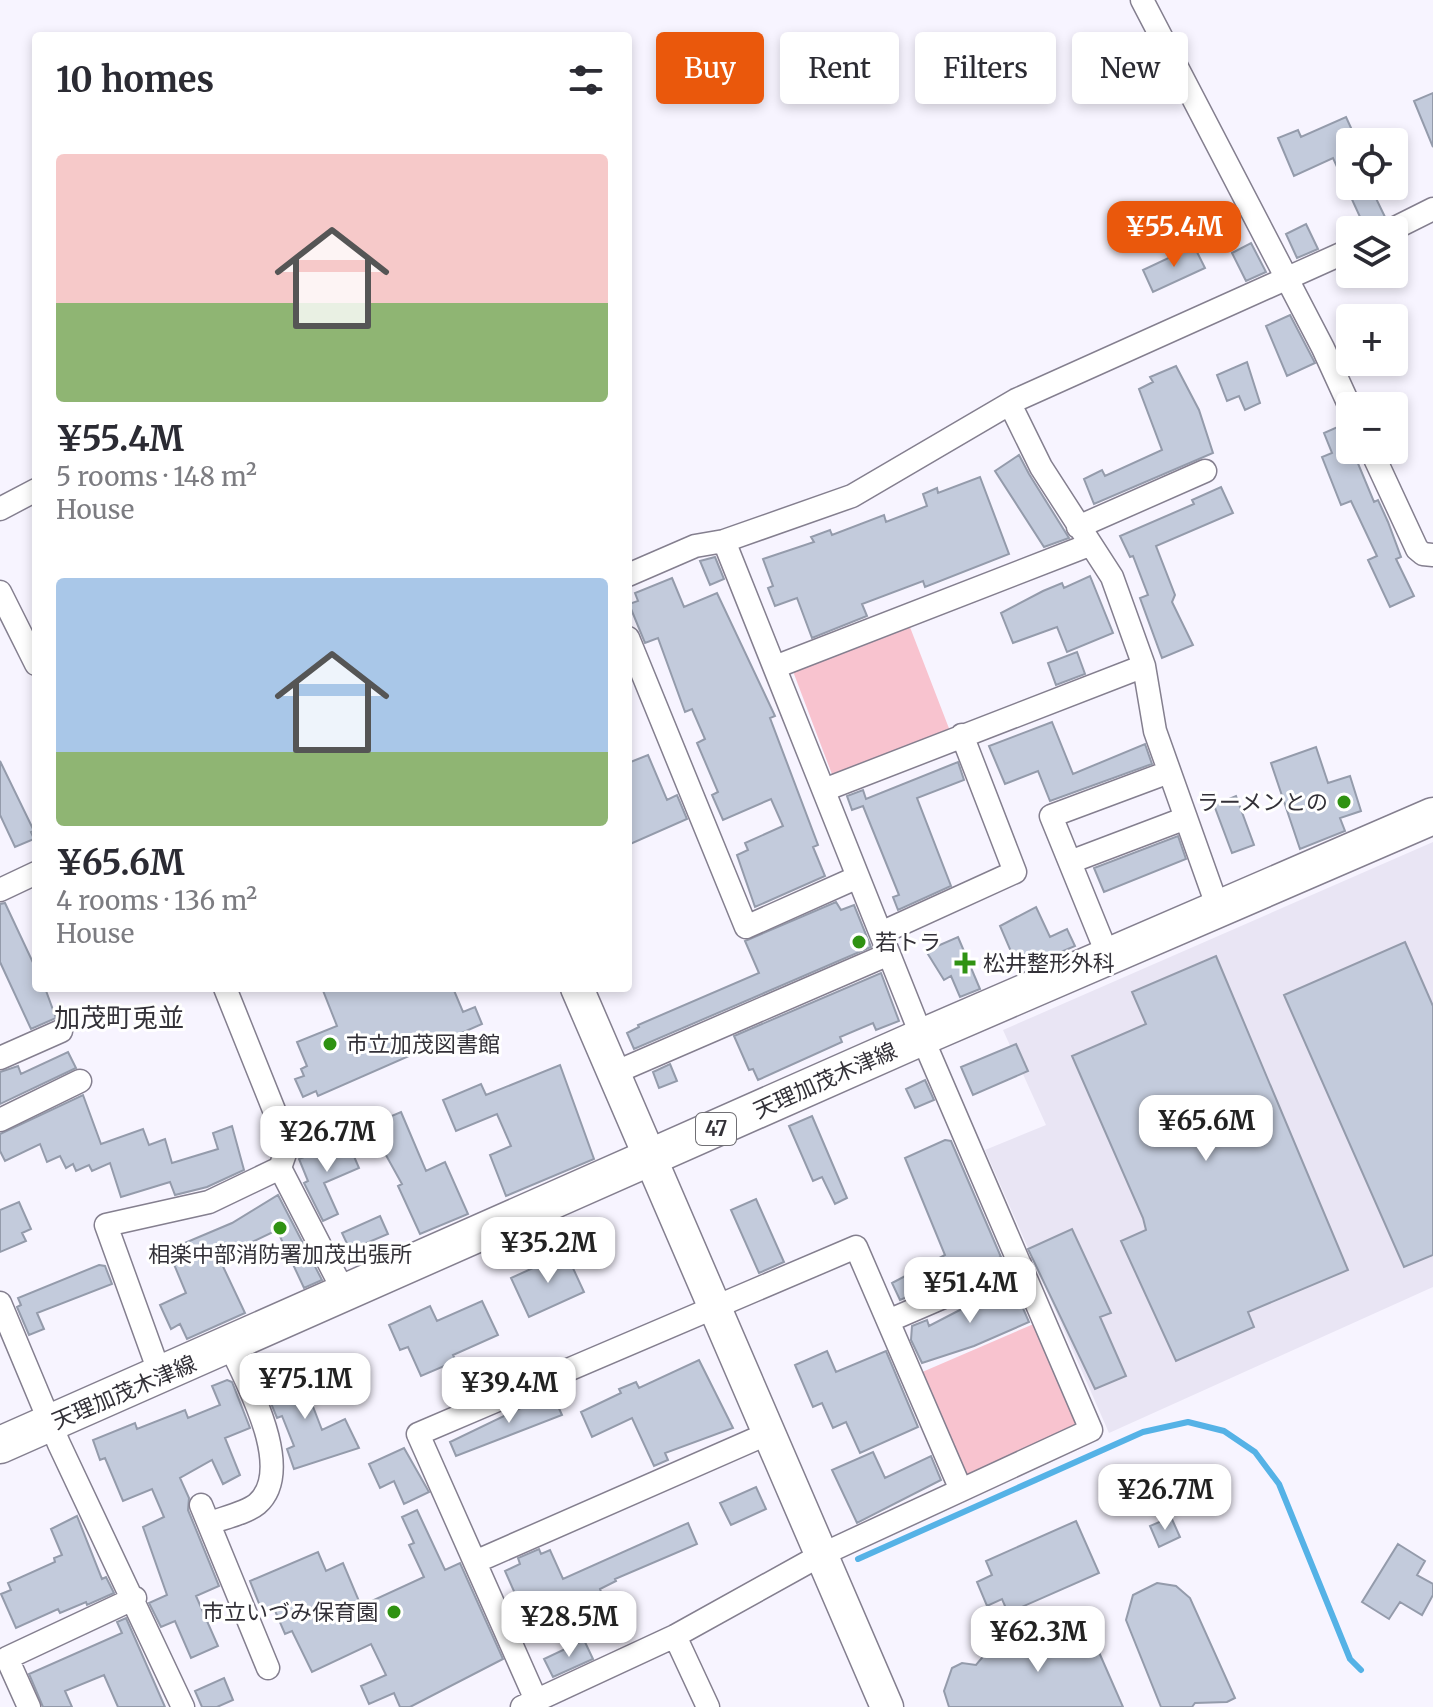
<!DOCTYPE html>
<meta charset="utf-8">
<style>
body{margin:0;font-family:Merriweather,"Noto Sans JP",serif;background:#f7f7f7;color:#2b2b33;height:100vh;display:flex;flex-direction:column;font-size:30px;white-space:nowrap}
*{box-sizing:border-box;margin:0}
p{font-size:26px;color:#7c7c81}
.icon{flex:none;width:44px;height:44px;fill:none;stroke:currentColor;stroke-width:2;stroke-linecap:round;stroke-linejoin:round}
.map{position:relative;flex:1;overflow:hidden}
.side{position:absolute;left:32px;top:32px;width:600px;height:960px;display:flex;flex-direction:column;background:#fff;border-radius:8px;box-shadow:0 4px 12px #0003}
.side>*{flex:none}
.top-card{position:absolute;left:656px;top:32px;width:656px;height:72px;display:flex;gap:16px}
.controls{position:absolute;left:1336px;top:128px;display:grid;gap:16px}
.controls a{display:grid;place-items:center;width:72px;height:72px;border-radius:8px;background:#fff;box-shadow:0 4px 12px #0003;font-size:40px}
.price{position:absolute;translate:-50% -68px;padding:0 18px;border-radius:16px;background:#fff;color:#222;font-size:26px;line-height:52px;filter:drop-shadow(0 2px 4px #0008)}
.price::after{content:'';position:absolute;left:50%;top:48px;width:24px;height:18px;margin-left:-12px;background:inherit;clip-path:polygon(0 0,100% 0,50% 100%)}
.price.active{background:#ea580c;color:#fff}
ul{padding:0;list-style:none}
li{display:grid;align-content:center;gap:16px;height:424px;padding:0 24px}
li span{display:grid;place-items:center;height:248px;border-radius:8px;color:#555}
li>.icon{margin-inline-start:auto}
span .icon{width:144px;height:144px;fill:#fffc;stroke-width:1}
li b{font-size:34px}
h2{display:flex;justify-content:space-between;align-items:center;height:96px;padding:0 24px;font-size:34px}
.pill{padding:0 28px;border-radius:8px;background:#fff;box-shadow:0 4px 12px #0003;font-size:28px;line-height:72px}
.pill.active{background:#ea580c;color:#fff}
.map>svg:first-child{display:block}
</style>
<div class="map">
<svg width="1433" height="1707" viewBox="0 0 1433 1707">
<rect width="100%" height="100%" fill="#f7f4ff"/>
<path fill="#e9e5f4" d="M1433,842v445l-324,146 -124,-283 61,-25 -43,-95z"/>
<path fill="#f8c3cf" d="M908,622l42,109 -117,46 -42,-111z
M1036,1323l42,101 -110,54 -48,-105z"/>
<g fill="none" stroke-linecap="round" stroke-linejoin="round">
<path stroke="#55b2e6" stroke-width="6" d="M858,1559l285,-127 45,-10 36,9 31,21 24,32 71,175 11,11"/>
</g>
<path fill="#c3cbdc" stroke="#949bab" stroke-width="2" d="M1433,93v54l-19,-46z
M1346,117l11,24 -7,1v44h20l15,31 -19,13 -33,-72 -39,18 -16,-38 20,-8 3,7z
M1306,224l12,25 -21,9 -11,-24z
M1251,243l15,29 -20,9 -14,-28z
M1194,246l11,22 -52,24 -10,-22z
M1290,315l25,48 -28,13 -21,-50z
M1247,362l13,41 -15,7 -6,-14 -12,5 -10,-26z
M1176,366l23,44 14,43 -119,51 -10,-25 18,-9 3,6 57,-26 -23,-61 14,-7 -3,-5z
M1342,425l32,77 4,-2 10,22 13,35 -5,2 18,37 -24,11 -22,-47 9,-4 -26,-55 -10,4 -19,-48 10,-4 -8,-20z
M1019,455l10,19 40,64 -25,9 -49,-76z
M980,477l29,77 -84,33 -2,-6 -61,23 5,12 -55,22 -15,-40 -22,8 -7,-18 5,-2 -10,-27 51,-17 -3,-5 19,-7 2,5 52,-20 2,7 41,-16 -4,-12 14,-6 1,5z
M1221,487l12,26 -77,33 19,49 -3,7 21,43 -31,13 -22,-60 8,-3 -15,-39 -3,1 -10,-21 74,-32 -2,-4z
M715,557l9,22 -14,6 -10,-24z
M1090,576l23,57 -46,19 -10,-25 -44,16 -12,-30 42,-22 19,-8 2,5z
M672,578l12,29 33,-14 58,123 -5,2 48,127 -5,2 12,29 -70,31 -18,-52 11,-5 -3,-7 38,-17 -12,-27 -48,21 -11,-25 6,-3 -21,-49 8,-4 -13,-30 -7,3 -27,-74 -13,5 -16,-39 9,-3 -3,-8z
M1077,652l8,22 -29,11 -8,-22z
M1052,722l21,52 72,-30 7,20 -102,37 -12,-30 -33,13 -16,-38z
M1316,747l12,36 22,-7 11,35 -21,7 5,13 -45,18 -29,-86z
M648,755l19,45 10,-5 10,24 -59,26v-82z
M0,761l34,70 -3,1 3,7 -19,8 -15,-32z
M958,762l6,18 -47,18 34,88 -53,24 -5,-13 6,-2 -36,-89 -11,4 -5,-14 16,-6 3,9z
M1236,796l18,49 -22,8 -18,-48z
M1178,836l8,23 -82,33 -10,-24z
M836,902l5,8 13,-5 17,42 -237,102 -7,-16 12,-6 -1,-2 121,-52 -14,-32z
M5,903l31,66v19h9l11,30 -25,11 -31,-67v-58z
M1036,907l14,30 17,-8 8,17 -56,24 -19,-44z
M958,937l22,52 -20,8 -9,-21 -7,4 -18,-29z
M1405,942l28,64v249l-29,12 -120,-272z
M1216,956l132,314 -100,42 6,15 -78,34 -55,-120 25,-11 -3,-12 -71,-162 74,-32 -14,-32z
M881,973l18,48 -23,9 -3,-7 -33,14 2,5 -84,38 -5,-11 -4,1 -15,-34z
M322,988h131l10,24 12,-5 7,17 -164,72 -2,-5 -13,6 -8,-18 9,-3 -3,-7 6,-3 -10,-24 40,-16z
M1016,1044l12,27 -55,24 -12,-28z
M68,1052l8,16 -76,36v-32l18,-6 3,8z
M670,1064l7,17 -18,7 -6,-16z
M560,1065l34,94 -88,37 -16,-41 21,-9 -14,-32 -41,17 -13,-31 38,-16 5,11z
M925,1080l9,20 -19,8 -9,-19z
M83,1095l18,49 42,-15 6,16 16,-6 7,24 46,-14 -5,-16 19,-7 12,44 -37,17 -32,8 -5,-13 -49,15 -11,-34 -18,8 -3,-6 -13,6 -3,-7 -7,4 -6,-12 -13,6 -7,-18 -35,17 -5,-10v-17z
M401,1112l25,59 19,-9 23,52 -48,20 -22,-48 4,-2 -30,-54 5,-2 -2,-5z
M812,1116l35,82 -12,6 -13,-27 -9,4 -24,-55z
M347,1140l12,28 -35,15 14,31 -15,7 -19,-38 4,-2 -9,-22z
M945,1140l6,1 50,116 -101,43 -8,-17 53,-28 -40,-97z
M278,1195l44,85 -18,8 -27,-58 -58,28 26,55 -58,26 -7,-15 -9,5 -11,-24 26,-12 -18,-43 64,-27z
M756,1199l28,63 -25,11 -28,-63z
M19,1202l12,27 -9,4 4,8 -26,11v-42z
M380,1216l8,18 -38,16 -8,-17z
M1072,1229l39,84 -11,4 26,59 -31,13 -67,-140z
M566,1253l18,39 -55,25 -18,-39z
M99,1265l6,1 7,18 -75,29 7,16 -15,6 -12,-28 4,-2 -3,-7z
M1012,1283l17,39 -55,24 -52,17 -11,-23 1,-14 15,-6 2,6z
M482,1301l16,34 -45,20 3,6 -35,15 -13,-29 -8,3 -11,-25 41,-19 7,15z
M827,1351l9,21 50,-21 32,76 -58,26 -14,-31 -13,6 -11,-25 -9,4 -18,-42z
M699,1360l34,68 -68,25 3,7 -14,6 -22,-48 -40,19 -11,-25 40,-19 -2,-4 17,-7 3,6z
M297,1365l25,65 23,-11 14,29 -65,21 -7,-20 7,-3 -12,-30 -5,2 -16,-39z
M227,1380l5,2 18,46 -25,10 15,37 -17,9 -11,-24 -32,18 9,20 -1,12 31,76 -23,10 22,50 -27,12 -16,-37 -14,6 -12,-24 18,-8 -24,-68 21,-10 -12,-28 -29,12 -18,-43 -5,2 -7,-20 42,-17 2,6 48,-19 3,8 32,-13 -8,-19z
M552,1393l10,22 -106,41 -6,-14z
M404,1448l25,44 -25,12 -10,-23 -14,7 -11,-24z
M873,1452l12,26 46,-22 10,24 -84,43 -25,-53z
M756,1487l10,22 -35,16 -11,-22z
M417,1510l28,60 15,-7 43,96 -93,48h-10l-6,-14 -25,11 -8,-18 25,-11 -15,-31 -59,28 -20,-41 -7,3 -12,-28 -11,5 -12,-30 68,-29 8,19 17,-8 18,43 63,-29 -15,-32 5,-2 -12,-26z
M77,1516l25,63 4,-2 8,16 -27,12 -1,-3 -26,11 -2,-4 -42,19 -15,-34 10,-4 -3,-7 47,-21 -1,-4 8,-3 -11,-26z
M1171,1517l9,20 -21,10 -9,-21z
M1076,1521l23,52 -91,40 -6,-14 -15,7 -10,-24 15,-7 -6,-14z
M688,1523l9,21 -82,35 1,2 -16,8 4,11 -18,8 -2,-4 -62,29 -10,-22 9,-4 -16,-36 15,-7 -2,-6 21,-9 2,5 9,-4 13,29z
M1398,1544l27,17 -8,14 16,9v11l-11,20 -22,-13 -11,17 -27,-17z
M1157,1583l19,3 14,12 45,100 -8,4 -32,1 -3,4h-31l-35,-87 7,-25z
M1064,1617l18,3 14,16 5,12 -3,2 25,57h-174l-5,-16 8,-23 10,-5 14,2 10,-12 12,-4 18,4 13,-21 19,2z
M126,1618l39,89h-47l-14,-32 -39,16 7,16h-29l-14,-33 93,-41 -5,-11z
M584,1640l9,19 -40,18 -9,-18z
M224,1678l9,22 -16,7h-15l-7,-16z"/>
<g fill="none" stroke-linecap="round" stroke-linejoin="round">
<g stroke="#847f8f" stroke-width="25">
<path id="street" d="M1142,0l181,348 27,59
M1391,230l42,-21
M1010,404l31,63 71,110 32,89 11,65 63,177
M1371,450l46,99 6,5 10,1
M0,509l36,-19
M1078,527l127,-56
M628,575l67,-29 29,-5 128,-45 164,-96 334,-150
M0,592l36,72
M628,638l118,289 112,-50
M775,667l314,-122
M824,790l320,-124
M1070,862l116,-44
M0,890l36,-17
M881,933l134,-61 -53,-137
M1108,956l-57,-140 118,-44
M225,988l63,157 -8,23 64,124
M0,1058l61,-27
M614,1073l275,-119
M0,1120l80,-39
M0,1303l59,141 124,263
M888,1321l132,-57
M161,1377l-55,-152 103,-23 71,-34
M201,1505l67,163
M210,1523c13,-5 36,-10 47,-19 39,-34 -10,-121 -27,-158
M475,1562l294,-129
M675,1636l33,71
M536,1700l-118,-266 438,-187 105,243
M29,1707l-22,-49 128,-60
M522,1707l153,-71 146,-81 270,-125 -169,-393 -198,-496"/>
</g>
<g stroke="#847f8f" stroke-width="35">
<path id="secondary" d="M577,988l310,719"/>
</g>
<g stroke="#847f8f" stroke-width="39">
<path id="primary" d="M0,1445l922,-408 511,-221"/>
</g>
<use href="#street" stroke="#fff" stroke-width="22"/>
<use href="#secondary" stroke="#fff" stroke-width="32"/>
<use href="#primary" stroke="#fff" stroke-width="36"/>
</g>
<g fill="#2f9212" stroke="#fff" stroke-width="3">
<circle cx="1344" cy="802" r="8"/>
<circle cx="859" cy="942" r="8"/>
<path d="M961 951h8v8h8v8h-8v8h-8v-8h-8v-8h8z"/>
<circle cx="330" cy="1044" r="8"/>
<circle cx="280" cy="1228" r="8"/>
<circle cx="394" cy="1612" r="8"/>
</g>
<g text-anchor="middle" stroke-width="6" stroke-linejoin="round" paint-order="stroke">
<rect fill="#fff" stroke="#706f74" stroke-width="2" x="696" y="1113" width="40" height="32" rx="6"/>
<g font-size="20" font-weight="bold" fill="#333138">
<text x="716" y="1136">47</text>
</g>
<g font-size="22" fill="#333138" stroke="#fff" text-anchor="start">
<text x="1328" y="810" text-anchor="end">ラーメンとの</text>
<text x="875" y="950">若トラ</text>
<text x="983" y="971">松井整形外科</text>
<text x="346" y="1052">市立加茂図書館</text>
<text x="280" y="1262" text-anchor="middle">相楽中部消防署加茂出張所</text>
<text x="378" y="1620" text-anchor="end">市立いづみ保育園</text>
</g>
<g font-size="22" fill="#333138" stroke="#fff">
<text transform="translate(825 1080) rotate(-24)" y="8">天理加茂木津線</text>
<text transform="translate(124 1392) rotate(-23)" y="8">天理加茂木津線</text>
</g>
<g font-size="26" fill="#333138" stroke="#fff">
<text x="119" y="1027">加茂町兎並</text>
</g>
</g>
</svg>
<div class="controls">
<a><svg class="icon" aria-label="locate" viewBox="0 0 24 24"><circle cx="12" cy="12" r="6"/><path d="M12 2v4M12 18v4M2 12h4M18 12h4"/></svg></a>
<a><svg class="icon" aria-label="layers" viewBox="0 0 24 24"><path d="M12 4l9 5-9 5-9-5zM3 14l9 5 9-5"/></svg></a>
<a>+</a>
<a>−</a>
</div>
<b class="price active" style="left:1174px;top:269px">¥55.4M</b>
<b class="price" style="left:1206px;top:1163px">¥65.6M</b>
<b class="price" style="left:327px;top:1174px">¥26.7M</b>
<b class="price" style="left:548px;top:1285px">¥35.2M</b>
<b class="price" style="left:970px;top:1325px">¥51.4M</b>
<b class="price" style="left:305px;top:1421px">¥75.1M</b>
<b class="price" style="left:509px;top:1425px">¥39.4M</b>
<b class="price" style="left:1165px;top:1532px">¥26.7M</b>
<b class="price" style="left:569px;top:1659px">¥28.5M</b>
<b class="price" style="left:1038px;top:1674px">¥62.3M</b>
<div class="top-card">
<a class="pill active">Buy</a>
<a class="pill">Rent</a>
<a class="pill">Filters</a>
<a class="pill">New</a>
</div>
<section class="side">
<h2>10 homes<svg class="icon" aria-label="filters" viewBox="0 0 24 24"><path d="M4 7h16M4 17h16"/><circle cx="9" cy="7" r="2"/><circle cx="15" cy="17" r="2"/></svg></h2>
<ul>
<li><span style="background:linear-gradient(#f6c9c9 60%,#8fb573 0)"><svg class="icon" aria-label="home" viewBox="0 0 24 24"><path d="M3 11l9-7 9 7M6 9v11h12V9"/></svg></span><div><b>¥55.4M</b><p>5 rooms · 148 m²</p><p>House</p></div></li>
<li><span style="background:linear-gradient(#a9c7e8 70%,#8fb573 0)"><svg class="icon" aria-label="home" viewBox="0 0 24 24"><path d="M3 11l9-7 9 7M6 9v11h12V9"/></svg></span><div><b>¥65.6M</b><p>4 rooms · 136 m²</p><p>House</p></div></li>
</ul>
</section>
</div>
